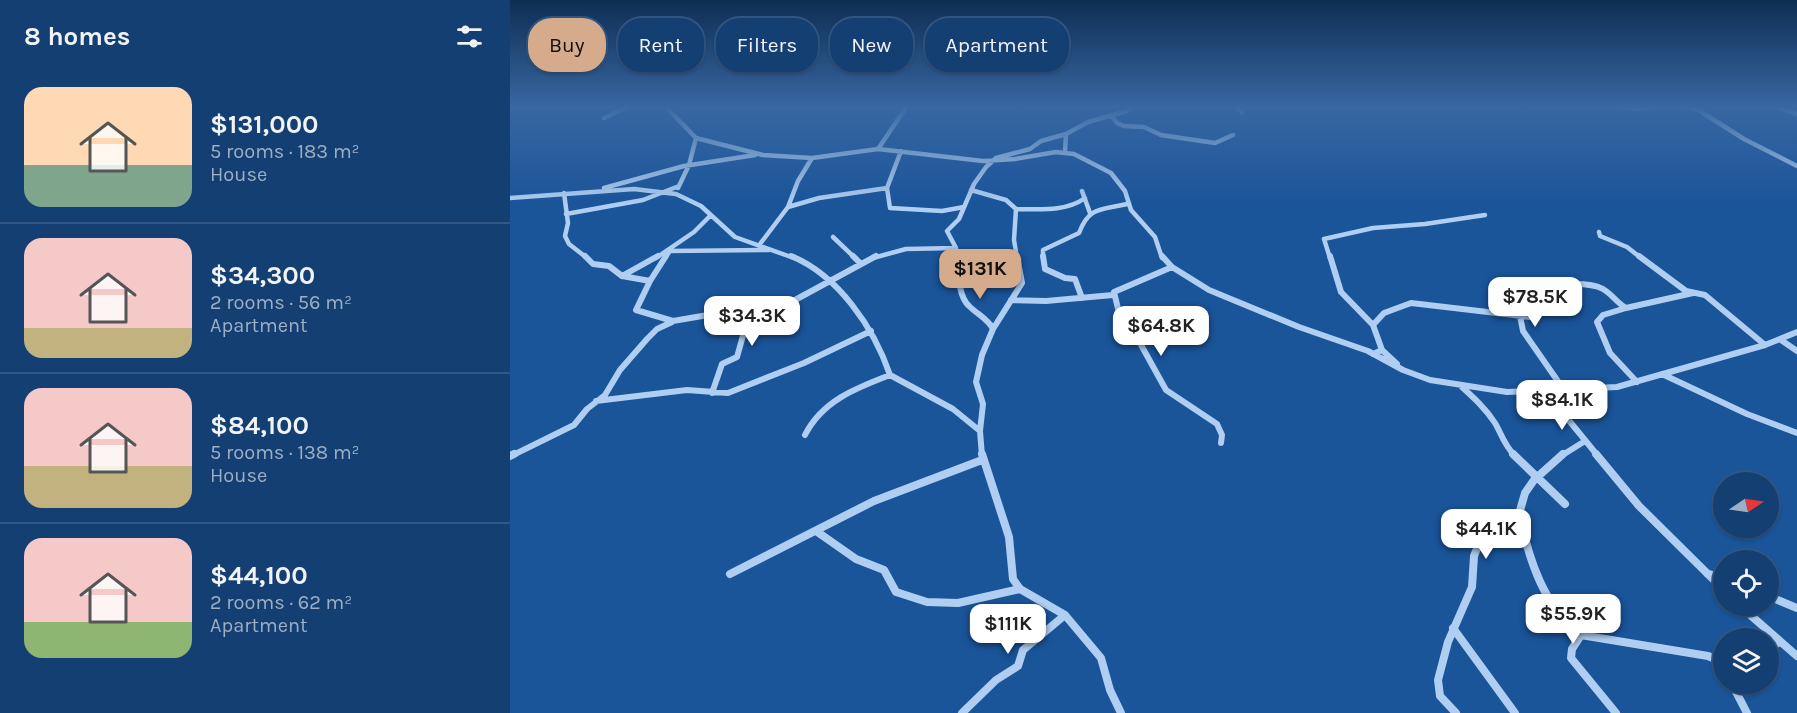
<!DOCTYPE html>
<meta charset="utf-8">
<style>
body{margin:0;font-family:Karla,sans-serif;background:#1d4678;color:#f1f3f6;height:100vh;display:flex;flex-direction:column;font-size:22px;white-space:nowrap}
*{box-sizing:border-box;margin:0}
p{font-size:20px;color:#9dafc4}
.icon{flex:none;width:33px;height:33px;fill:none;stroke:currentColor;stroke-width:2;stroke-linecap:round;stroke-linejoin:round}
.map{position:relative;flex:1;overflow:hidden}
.drawer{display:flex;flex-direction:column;background:#143f73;width:510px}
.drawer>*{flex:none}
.hud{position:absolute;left:18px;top:18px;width:570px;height:54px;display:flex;gap:12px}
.needle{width:39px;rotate:77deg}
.buttons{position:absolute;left:1203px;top:472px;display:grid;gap:12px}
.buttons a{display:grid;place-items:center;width:66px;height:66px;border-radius:50%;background:#143f73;box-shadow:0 2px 4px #0004,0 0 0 2px #335885;font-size:30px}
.price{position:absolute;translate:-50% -51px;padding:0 14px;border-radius:12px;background:#fff;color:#222;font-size:20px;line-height:39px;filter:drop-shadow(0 2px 3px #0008)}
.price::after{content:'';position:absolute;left:50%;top:36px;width:18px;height:14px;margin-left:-9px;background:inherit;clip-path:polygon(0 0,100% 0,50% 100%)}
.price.selected{background:#d6ab8b;color:#111}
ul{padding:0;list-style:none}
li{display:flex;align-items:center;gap:18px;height:150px;padding:0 24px}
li+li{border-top:2px solid #335885}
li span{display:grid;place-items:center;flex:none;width:168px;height:120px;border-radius:18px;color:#555}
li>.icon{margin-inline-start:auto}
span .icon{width:72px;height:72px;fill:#fffc;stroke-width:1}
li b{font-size:26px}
h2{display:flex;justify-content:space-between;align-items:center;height:72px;padding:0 24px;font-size:26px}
.tag{padding:0 21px;border-radius:24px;background:#143f73;box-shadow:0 2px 4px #0004,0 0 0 2px #335885;font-size:21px;line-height:54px}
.tag.selected{background:#d6ab8b;color:#111}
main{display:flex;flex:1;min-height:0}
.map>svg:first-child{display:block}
</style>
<main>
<section class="drawer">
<h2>8 homes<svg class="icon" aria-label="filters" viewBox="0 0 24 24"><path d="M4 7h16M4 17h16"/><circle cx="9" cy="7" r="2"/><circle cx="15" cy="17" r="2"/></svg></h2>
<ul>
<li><span style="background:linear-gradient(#ffd9b3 65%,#7fa58c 0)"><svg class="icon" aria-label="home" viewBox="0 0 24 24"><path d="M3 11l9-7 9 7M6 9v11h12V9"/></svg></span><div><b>$131,000</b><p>5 rooms · 183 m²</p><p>House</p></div></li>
<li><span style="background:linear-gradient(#f6c9c9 75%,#c2b280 0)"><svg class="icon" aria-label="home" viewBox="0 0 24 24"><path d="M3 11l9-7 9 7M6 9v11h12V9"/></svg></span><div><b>$34,300</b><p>2 rooms · 56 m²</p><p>Apartment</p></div></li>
<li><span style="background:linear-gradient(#f6c9c9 65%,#c2b280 0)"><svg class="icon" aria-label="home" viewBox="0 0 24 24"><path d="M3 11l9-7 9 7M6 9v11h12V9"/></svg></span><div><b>$84,100</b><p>5 rooms · 138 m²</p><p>House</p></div></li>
<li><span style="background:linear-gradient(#f6c9c9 70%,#8fb573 0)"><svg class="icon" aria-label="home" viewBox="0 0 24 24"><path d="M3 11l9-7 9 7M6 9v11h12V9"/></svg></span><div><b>$44,100</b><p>2 rooms · 62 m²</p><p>Apartment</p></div></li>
</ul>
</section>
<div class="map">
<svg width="1287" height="713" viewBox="0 0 1287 713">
<rect width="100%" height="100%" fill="#1a5499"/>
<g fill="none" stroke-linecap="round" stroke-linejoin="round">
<path stroke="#afcef1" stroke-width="4.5" d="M155,106l31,32 67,17 49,3 66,-9 105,12 32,-2 41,-7 18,2 37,19 14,18 6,19 24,27 7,21
M725,106l7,6
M1103,106l26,3 17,-3
M1169,106l21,4
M1193,106l-3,4 3,3 41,26 53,27
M1265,106l22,8
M601,115l6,8 7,3 20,1 17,8 54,8 18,-8
M94,118l25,-12
M368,149l29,-43
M391,151l-14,37 3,20 52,3 22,-4
M555,152l1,-18
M94,188l80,-22 71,-11
M168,188l11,-23 7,-27
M461,190l35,10 10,9c23,0 50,3 69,-11
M572,191l8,22
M54,193l4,30 -3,13 4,8 18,14
M0,198l124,-9 42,5 25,12 34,31 59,21
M278,207l31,-9 68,-10
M506,209l-2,31 3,18
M56,214l77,-14 36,-14
M1089,232l1,4 27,11 14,11
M323,237l22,21
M250,244l28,-37 10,-26 14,-23
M159,251l100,-1
M146,258l38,-26 16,-16
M155,258l5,-7
M363,258l33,-9 50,-1
M447,258l-1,-10 -9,-17 12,-12 15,-35 12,-17 10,-9 34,-9 11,-8 25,-7 22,-12 39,-11 6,-5
M533,258v-8l36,-17c10,-27 22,-23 48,-29
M820,258l-6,-19 49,-11 52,-4 60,-9"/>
<path stroke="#afcef1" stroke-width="6" d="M75,256l8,8 16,2 13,10 28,5
M156,256l-16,25 -14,29 37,11 122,-21 81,-44
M281,256c47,19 83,72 99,119l63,34 27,22 2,25
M343,256l8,8
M447,256c1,15 1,40 12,50 9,9 18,12 24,23l-11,26 -6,27 7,22 -3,27
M533,256l2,13 20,9 10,1 7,19
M652,256l10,11 37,23 90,37 69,24 35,19 27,10 77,12 110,-5 148,-42 32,-13
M820,256l11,36 32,33
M1129,256l47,35 19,4 60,50
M662,267l-58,25 6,25 15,17 31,56 51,34 5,11 -1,8
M112,276l36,-20
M501,300l35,1 67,-6
M1116,308l-23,7 -6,7 13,31 27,29
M1010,316l3,15 41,59
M483,329l29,-46 -5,-27
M1271,340l16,11
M872,350l15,14
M863,354l9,-4 -9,-25 11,-12 27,-10 119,14 3,-4 -9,-18 2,-5c18,-5 61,-10 77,-1 9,5 14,14 23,19l67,-15
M1152,374l85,40 50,19
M952,387c12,11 24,22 33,36 7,12 9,22 20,33
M1034,390l54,66
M202,393l10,-29 15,-7 7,-25 -2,-16 -8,-3
M86,401l91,-11 41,3 76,-30 67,-32
M295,435c17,-34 51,-47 85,-60
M1,456l63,-31 13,-16 18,-14 15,-25 27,-31 10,-10 15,-7
M1051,456l24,-15"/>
<path stroke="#afcef1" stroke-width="8" d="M472,454l27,83 4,42 7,10 45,26 36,43 9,32 11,23
M1003,454l52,50
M1086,454l43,52 85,84
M0,456l4,-2
M1009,514c10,45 24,92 62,121l127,21 16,7
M306,531l40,28 28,11 12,22 31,10 31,1 62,-14
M220,574l144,-73 108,-41
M1198,574l16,4
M1258,596l29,12
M1230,606l57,50
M943,628l62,85
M1071,635l-9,14 -1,9 45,55
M1258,650l11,-8
M1222,684l15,29
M452,713l34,-33 22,-14 5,-16 42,-35
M946,713l-16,-17 -2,-16 10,-38 24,-55 2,-31 6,-15 39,-27 6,-21 9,-13 29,-26"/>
</g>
<linearGradient id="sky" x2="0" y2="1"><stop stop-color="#0e2e54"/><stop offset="0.52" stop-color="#3867a2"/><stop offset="1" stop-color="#3867a2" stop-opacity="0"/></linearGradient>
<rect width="1287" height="205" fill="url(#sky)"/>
</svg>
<div class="buttons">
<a><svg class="needle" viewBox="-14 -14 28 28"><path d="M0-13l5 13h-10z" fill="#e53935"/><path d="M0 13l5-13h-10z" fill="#9dafc4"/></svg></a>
<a><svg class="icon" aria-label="locate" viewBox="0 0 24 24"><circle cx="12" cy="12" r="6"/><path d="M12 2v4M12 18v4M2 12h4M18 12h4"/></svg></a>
<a><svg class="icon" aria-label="layers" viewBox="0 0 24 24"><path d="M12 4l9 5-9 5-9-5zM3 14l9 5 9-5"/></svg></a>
</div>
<b class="price selected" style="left:470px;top:300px">$131K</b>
<b class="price" style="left:1025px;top:328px">$78.5K</b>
<b class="price" style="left:242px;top:347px">$34.3K</b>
<b class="price" style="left:651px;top:357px">$64.8K</b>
<b class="price" style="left:1052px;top:431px">$84.1K</b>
<b class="price" style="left:976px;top:560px">$44.1K</b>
<b class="price" style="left:1063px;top:645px">$55.9K</b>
<b class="price" style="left:498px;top:655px">$111K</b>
<div class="hud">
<a class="tag selected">Buy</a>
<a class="tag">Rent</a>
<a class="tag">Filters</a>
<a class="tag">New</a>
<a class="tag">Apartment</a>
</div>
</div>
</main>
